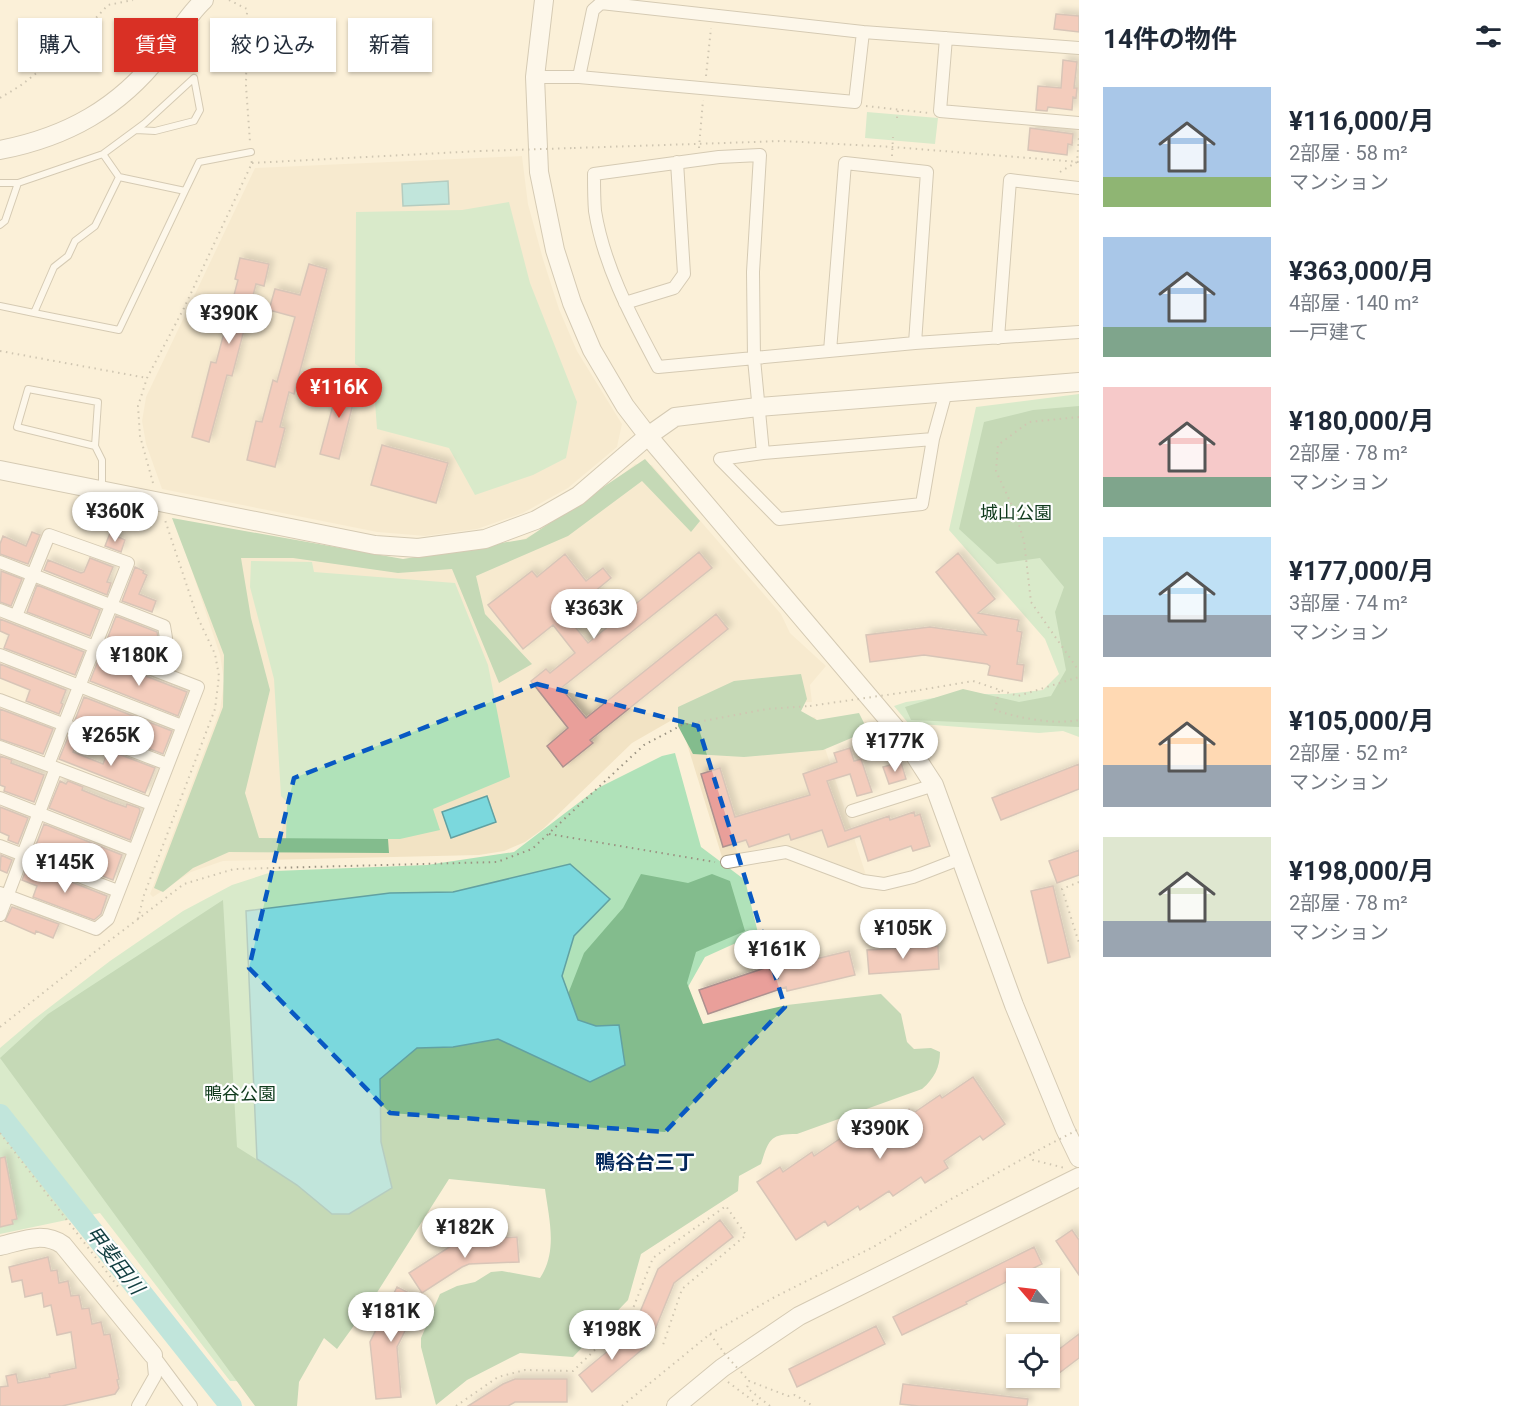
<!DOCTYPE html>
<html lang="ja">
<meta charset="utf-8">
<style>
body{margin:0;font-family:Roboto,"Noto Sans JP",sans-serif;background:#f2f2f3;color:#1f2937;height:100vh;display:flex;flex-direction:column;font-size:22px;white-space:nowrap}
*{box-sizing:border-box;margin:0}
p{font-size:20px;color:#747a83}
.icon{flex:none;width:33px;height:33px;fill:none;stroke:currentColor;stroke-width:2;stroke-linecap:round;stroke-linejoin:round}
.map{position:relative;flex:1;overflow:hidden}
.sheet{display:flex;flex-direction:column;background:#fff;width:450px}
.sheet>*{flex:none}
.top-card{position:absolute;left:18px;top:18px;width:570px;height:54px;display:flex;gap:12px}
.needle{width:39px;rotate:298deg}
.tools{position:absolute;left:1006px;top:1268px;display:grid;gap:12px}
.tools a{display:grid;place-items:center;width:54px;height:54px;border-radius:0px;background:#fff;box-shadow:0 2px 4px #0004;font-size:30px}
.price{position:absolute;translate:-50% -51px;padding:0 14px;border-radius:21px;background:#fff;color:#222;font-size:20px;line-height:39px;filter:drop-shadow(0 2px 3px #0008)}
.price::after{content:'';position:absolute;left:50%;top:36px;width:18px;height:14px;margin-left:-9px;background:inherit;clip-path:polygon(0 0,100% 0,50% 100%)}
.price.active{background:#d93025;color:#fff}
ul{padding:0;list-style:none}
li{display:flex;align-items:center;gap:18px;height:150px;padding:0 24px}
li span{display:grid;place-items:center;flex:none;width:168px;height:120px;border-radius:0px;color:#555}
li>.icon{margin-inline-start:auto}
span .icon{width:72px;height:72px;fill:#fffc;stroke-width:1}
li b{font-size:26px}
h2{display:flex;justify-content:space-between;align-items:center;height:72px;padding:0 24px;font-size:26px}
.pill{padding:0 21px;border-radius:0px;background:#fff;box-shadow:0 2px 4px #0004;font-size:21px;line-height:54px}
.pill.active{background:#d93025;color:#fff}
main{display:flex;flex:1;min-height:0}
.map>svg:first-child{display:block}
</style>
<main>
<div class="map">
<svg width="1079" height="1406" viewBox="0 0 1079 1406">
<defs>
<filter id="shadow"><feDropShadow dx="4.5" dy="-4.5" stdDeviation="3" flood-color="#0004"/></filter>
</defs>
<rect width="100%" height="100%" fill="#fbf0d8"/>
<path fill="#f2e3c4" d="M522,156l6,48 15,55 16,50 18,42 45,73 -5,23 -49,41 -45,25 -46,16 -52,7 -48,-4 -215,-43 -16,-45 -4,-23 4,-24 109,-229z
M635,464l17,1 129,149 9,19 36,33 -16,19 2,17 -87,4 -53,14 -40,23 -89,86 -18,13 -21,9 -25,4 -256,6 -32,11 -38,25 -3,-3 70,-184 4,-29 -4,-26 -45,-135 232,42 103,-17 63,-29z
M815,717l51,158 -79,-29 -17,1 -48,10 -38,-123 37,-10z"/>
<path fill="#b0e2b9" d="M867,112l71,6 -3,26 -70,-6z
M509,202l21,81 47,119 -11,56 -33,17 -58,20 -26,-47 -72,-19 -4,-54 -18,-11 1,-152 106,-2z
M1079,394v343l-16,-6 -24,2 -131,-10 -14,-17 12,-4 56,-8h44l37,-4 16,-16 -14,-35 -96,-109 27,-123z
M251,561l61,1 2,10 141,11 33,82 22,112 -77,32 7,21 -40,9h-114l1,-37 -6,-6 -7,-117 -24,-92z
M675,753l26,94 44,33 13,53 -53,24 -17,30 -247,191 -150,204 -61,-1 -130,-168 -100,21v-186l33,-28 77,-59 73,-50 49,-26 43,-14 152,-6 87,-13 84,-64 64,-32z"/>
<path fill="#83bc8d" d="M1079,406v321l-168,-7 -6,-13 58,-18 56,13 32,-6 15,-26 -11,-58 9,-25 -24,-29 -43,6 -38,-35 25,-107 49,-12z
M645,459l55,62 -9,11 -49,-51 -74,55 -92,40 9,38 47,50 -33,19 -47,-114 -54,4 -105,-15h-52l10,60 19,72 -25,103 14,45 129,1 1,14 -160,-1 -36,16 -30,24 -9,-4 69,-181 1,-52 -52,-137 231,41 123,-20z
M801,674l6,25 -6,12 16,9 42,-7 9,18 -45,19 -79,7 -51,-3 -15,-28v-19l56,-26z
M641,874l47,9 24,-9 18,7 15,50 -49,21 -9,31 16,41 84,-19 94,-11 20,20 6,28 7,7 17,-1 9,4c0,15 -6,27 -18,37l-125,45c-27,0 -28,5 -36,30l-22,12 -1,15 -97,63 -13,46 -55,57 -53,-4 -53,27 -31,25 -15,-58v-9l19,-44 17,-8 18,-4 16,-10 11,-1 38,7c18,-27 9,-59 5,-89l-96,-10 -78,123 -34,47 -13,-11 -25,44 -2,24h-42l-255,-348 48,-44 175,-114 14,247 60,38 35,29 60,-26 -11,-46 -1,-64 37,-30 36,-1 45,-8 92,43 29,-57 -23,1 -18,-6 -10,-26 16,-41 39,-45z"/>
<path fill="#7bd8dd" stroke="#61a1a2" stroke-width="1.5" d="M448,181l1,23 -46,2 -1,-22z
M487,796l9,26 -45,16 -9,-26z
M570,864l40,35 -36,37 -12,40 16,44 18,6 23,-1 6,40 -35,17 -92,-43 -45,8 -36,1 -37,31 1,63 11,46 -43,26h-17l-35,-29 -40,-26 -11,-248 144,-18 63,-1z"/>
<g fill="none" stroke-linecap="round" stroke-linejoin="round">
<path stroke="#7bd8dd" stroke-width="22" d="M0,1115l231,291"/>
</g>
<path fill="#e99f9a" stroke="#ad918f" stroke-width="1.5" filter="url(#shadow)" d="M1056,14l23,2v16l-25,-3z
M1063,60l14,2 -3,26h3l-1,10 -3,-1 -1,13 -24,-3 -1,4 -11,-1 2,-24 23,2z
M1030,128l43,6 -1,11 -4,-1 -1,11 -39,-5z
M240,258l29,6 -5,22 -8,-2 -24,92 -5,-1 -18,67 -17,-5 19,-75 5,1 22,-83 -3,-1z
M309,264l18,5 -33,125 -5,-2 -9,35 5,1 -10,39 -28,-7 9,-39 6,1 11,-42 4,2 18,-65 -26,-7 6,-21 25,6z
M340,379l18,5 -19,75 -19,-5z
M382,445l66,18 -12,40 -65,-18z
M32,532l8,3 -12,29 -28,-10v-10l3,-8 23,10z
M110,533l15,7 -4,12 -16,-6z
M699,552l13,16 -151,120 25,30 130,-104 12,15 -138,111 3,3 -30,24 -16,-21 21,-18 -37,-47 15,-12 4,4 25,-20 -22,-28 -30,24 -35,-44 44,-34 5,6 28,-23 21,27 17,-13 8,10 -17,14 7,8 -29,23 16,20z
M958,553l37,46 -17,14 41,7 -2,11 5,1 -5,32 7,1 -2,16 -34,-6 2,-9 -3,-2 -63,-9 -54,7 -4,-27 64,-8 56,8 -50,-63z
M90,558l23,9 -6,15 4,1 -4,12 -63,-25 4,-10 33,13 3,-1z
M135,567l9,4 -1,2 4,2 -8,19 17,7 -4,11 -30,-11z
M1,571l21,8 -11,27 -11,-4z
M37,585l63,25 -10,26 -63,-24z
M116,616l41,16 1,5 -9,22 -43,-17z
M0,619l84,33 -9,23 -71,-27 5,-13 -9,-4z
M99,658l88,34 -9,24 -88,-35z
M0,664l66,26 -5,13 2,1 -4,10 -33,-13 4,-11 -30,-12z
M84,697l88,34 -9,23 -88,-34z
M0,709l53,20 -10,25 -43,-15z
M69,735l10,4 -6,13 30,12 5,-14 47,18 -10,25 -86,-34z
M850,748l4,13 7,-2 11,33 -15,4 -7,-22 -23,7 18,50 44,-15 1,4 24,-8 1,4 5,-2 10,32 -17,5 -2,-5 -43,15 -8,-25 -32,11 -6,-17 -31,10 -2,-6 -40,13 -3,-7 -23,7 -22,-73 19,-6 15,49 75,-22 -7,-21 34,-12 -3,-9z
M0,756l12,4 -1,3 33,12 -10,27 -30,-11 1,-4 -5,-2z
M901,762l5,17 -17,5 -6,-17z
M1079,764v25l-78,31 -9,-22z
M60,781l6,3 2,-3 15,6 -1,3 27,11 17,6 1,-3 12,4 1,3 -10,29 -81,-32z
M0,807l28,11 -10,26 -10,-4 1,-4 -9,-4z
M44,824l78,31 -9,25 -79,-30z
M1079,850v25l-22,8 -8,-22z
M1,855l11,5 -5,13 -7,-3z
M28,865l79,31 -6,18 -7,6 -61,-23 4,-11 -15,-6z
M1053,886l17,71 -22,6 -17,-72z
M12,907l47,17 -6,14 -17,-7 -1,3 -30,-13z
M938,946l1,23 -70,5 -2,-24z
M849,951l6,24 -68,16 -1,-4 -78,27 -9,-24 69,-23 2,3z
M973,1077l32,47 -22,16 -3,-4 -36,25 4,7 -23,15 -4,-6 -28,19 -4,-5 -29,19 -2,-4 -30,20 -3,-5 -29,19 -39,-58 23,-15 3,5 29,-20 2,4 30,-20 4,6 28,-19 4,6 29,-20 3,5 28,-19 2,3z
M5,1157l12,62 -5,1 1,4 -13,3v-69z
M720,1220l13,17 -59,46 -20,49 -19,-8 23,-55z
M1072,1230l7,10v35l-23,-34z
M517,1237l2,25 -50,2 -7,3 -40,26 -13,-20 45,-29 14,-4z
M1034,1247l8,17 -76,38 1,2 -65,31 -9,-18z
M48,1257l3,14 6,-1 2,13 9,-2 3,15 8,-1 3,14 7,-1 3,16 9,-2 3,13 6,-1 9,45 -2,1 2,8 -4,6 -53,12h-62v-19l8,-1 -2,-10 10,-2 2,9 32,-6 -1,-3 27,-6 -5,-36 -14,3 -6,-30 -7,2 -2,-14 -17,4 -3,-17 -10,2 -3,-15z
M397,1287l24,12 -24,48 4,50 -25,2 -6,-57z
M876,1326l9,18 -88,43 -8,-18z
M632,1331l13,16 -53,45 -13,-17z
M1079,1334v24l-29,22v-24z
M515,1379h52v23h-52l-7,4h-40l35,-22z
M903,1384l125,15 -1,7h-108l-19,-2z"/>
<g fill="none" stroke-linecap="round" stroke-linejoin="round">
<g stroke="#a79c86" stroke-width="8">
<path id="lane" d="M136,130l19,1 39,-10 6,-11 -6,-32
M103,154l16,23 66,14 14,-29 52,-10
M119,177l-24,49 -20,15 -7,15 -14,11 -20,46 85,17 66,-139
M0,183h18l85,-29 42,-31 49,-45
M0,225l5,-4 13,-38
M0,306l34,7
M95,446l-78,-19 11,-38 70,13 -3,44 7,14v27"/>
</g>
<g stroke="#a79c86" stroke-width="14">
<path id="street" d="M946,38l-6,73 139,12
M535,77h44l276,25 8,-70
M579,77l14,-67 8,-7 262,29 216,16
M625,303l49,-15 10,-14 -7,-112
M998,338l12,-158 69,8
M830,351l15,-188 82,9 -12,171
M933,439l-170,14 -43,6 59,60 143,-15 11,-65 13,-47
M763,453l-9,-94 -1,-87 7,-117 -41,2 -125,17c0,12 0,25 1,37 9,56 37,107 63,156l257,-24 164,-11
M0,562l164,64 2,12 -12,32
M0,610l198,77 -90,232 -12,10 -96,-36
M16,616l33,-81 79,28 -80,202
M0,655l182,71
M0,700l167,64
M0,747l151,57
M0,798l133,52
M852,811l82,-26
M0,846l118,45
M727,862l59,-10 77,29 21,3 29,-7 49,-19
M0,915l56,-147
M153,1355l38,51
M138,1406l17,-30 -2,-21"/>
</g>
<g stroke="#a79c86" stroke-width="20">
<path id="secondary" d="M544,0l-9,77 4,95 16,78 17,53 20,47 33,56 23,30 255,301 31,48 80,220 51,124 14,29
M0,150c67,-13 119,-42 161,-96 15,-18 26,-38 43,-54
M0,470l375,75 43,3 67,-9 51,-19 42,-24 70,-60 27,-19 83,-10 321,-25
M0,1246c22,-5 43,-15 63,-1l90,110
M676,1406l46,-38 77,-52 280,-139"/>
</g>
<path stroke="#9b9382" stroke-width="2" stroke-dasharray="1.5 4.5" stroke-linecap="butt" d="M229,0l18,9 -1,77 4,56
M706,76l5,-48
M0,98l20,-12 46,-36 42,-45 25,-5
M866,106l63,7
M897,118l1,-8
M574,148l209,-7 110,6 186,15
M699,148l4,-48
M892,156l1,-19
M252,163l228,-12
M1060,172l17,-10 2,-26
M0,351l147,27
M1079,417l-50,5 -31,23 -2,26 19,41 9,29 7,61 48,69
M153,483l-13,-47 -2,-30 9,-28 37,-70 68,-145 -1,-3
M914,691l59,-10 45,15 61,-19
M999,691l-4,19c23,8 60,15 84,10
M549,834l166,28
M1079,882l-17,7 17,54
M138,919l6,-24 71,-186 4,-33 -4,-22 -18,-38 -33,-99
M0,1027l96,-76 88,-67 50,-15 263,-7 35,-13 112,-104 38,-20 85,-16 43,-3
M0,1133l119,155
M1030,1154l3,6 32,8
M710,1334l12,16
M741,1372l8,9
M728,1382l32,24
M456,1406l42,-29 27,-7 48,1 57,-55 23,-58 73,-52 20,29 -64,54 -19,56
M622,1406l88,-72 63,-36 102,-52 71,-44 87,-49
M770,1406l-23,-18 2,-7 39,15 7,-1 18,11"/>
<use href="#lane" stroke="#fff" stroke-width="6"/>
<use href="#street" stroke="#fff" stroke-width="12"/>
<use href="#secondary" stroke="#fff" stroke-width="18"/>
<path stroke="#9b9382" stroke-width="2" stroke-dasharray="1.5 4.5" stroke-linecap="butt" d="M480,151l94,-3
M810,706l104,-15
M1033,1153l46,-24
M724,1353l15,17"/>
</g>
<path d="M0 0H1079V1406H0ZM537,684l161,42 87,281 -120,125 -275,-19 -141,-145 45,-190z" fill="#fbf0d8" fill-opacity=".55" fill-rule="evenodd"/>
<path fill="none" stroke="#0859c3" stroke-width="4.5" stroke-dasharray="12 8" stroke-linejoin="round" d="M537,684l161,42 87,281 -120,125 -275,-19 -141,-145 45,-190z"/>
<g text-anchor="middle" stroke-width="4.5" stroke-linejoin="round" paint-order="stroke">
<g font-size="18" fill="#0f3a1c" stroke="#fefefe">
<text x="1016" y="519">城山公園</text>
<text x="240" y="1100">鴨谷公園</text>
</g>
<g font-size="20" font-weight="bold" fill="#04285b" stroke="#fefefe">
<text x="645" y="1169">鴨谷台三丁</text>
</g>
<g font-size="20" font-style="italic" fill="#113e40" stroke="#fefefe">
<text transform="translate(115 1260) rotate(52)" y="7">甲斐田川</text>
</g>
</g>
</svg>
<div class="tools">
<a><svg class="needle" viewBox="-14 -14 28 28"><path d="M0-13l5 13h-10z" fill="#e53935"/><path d="M0 13l5-13h-10z" fill="#747a83"/></svg></a>
<a><svg class="icon" aria-label="locate" viewBox="0 0 24 24"><circle cx="12" cy="12" r="6"/><path d="M12 2v4M12 18v4M2 12h4M18 12h4"/></svg></a>
</div>
<b class="price" style="left:229px;top:345px">¥390K</b>
<b class="price active" style="left:339px;top:419px">¥116K</b>
<b class="price" style="left:115px;top:543px">¥360K</b>
<b class="price" style="left:594px;top:640px">¥363K</b>
<b class="price" style="left:139px;top:687px">¥180K</b>
<b class="price" style="left:111px;top:767px">¥265K</b>
<b class="price" style="left:895px;top:773px">¥177K</b>
<b class="price" style="left:65px;top:894px">¥145K</b>
<b class="price" style="left:903px;top:960px">¥105K</b>
<b class="price" style="left:777px;top:981px">¥161K</b>
<b class="price" style="left:880px;top:1160px">¥390K</b>
<b class="price" style="left:465px;top:1259px">¥182K</b>
<b class="price" style="left:391px;top:1343px">¥181K</b>
<b class="price" style="left:612px;top:1361px">¥198K</b>
<div class="top-card">
<a class="pill">購入</a>
<a class="pill active">賃貸</a>
<a class="pill">絞り込み</a>
<a class="pill">新着</a>
</div>
</div>
<section class="sheet">
<h2>14件の物件<svg class="icon" aria-label="filters" viewBox="0 0 24 24"><path d="M4 7h16M4 17h16"/><circle cx="9" cy="7" r="2"/><circle cx="15" cy="17" r="2"/></svg></h2>
<ul>
<li><span style="background:linear-gradient(#a9c7e8 75%,#8fb573 0)"><svg class="icon" aria-label="home" viewBox="0 0 24 24"><path d="M3 11l9-7 9 7M6 9v11h12V9"/></svg></span><div><b>¥116,000/月</b><p>2部屋 · 58 m²</p><p>マンション</p></div></li>
<li><span style="background:linear-gradient(#a9c7e8 75%,#7fa58c 0)"><svg class="icon" aria-label="home" viewBox="0 0 24 24"><path d="M3 11l9-7 9 7M6 9v11h12V9"/></svg></span><div><b>¥363,000/月</b><p>4部屋 · 140 m²</p><p>一戸建て</p></div></li>
<li><span style="background:linear-gradient(#f6c9c9 75%,#7fa58c 0)"><svg class="icon" aria-label="home" viewBox="0 0 24 24"><path d="M3 11l9-7 9 7M6 9v11h12V9"/></svg></span><div><b>¥180,000/月</b><p>2部屋 · 78 m²</p><p>マンション</p></div></li>
<li><span style="background:linear-gradient(#bfe0f5 65%,#9aa5b1 0)"><svg class="icon" aria-label="home" viewBox="0 0 24 24"><path d="M3 11l9-7 9 7M6 9v11h12V9"/></svg></span><div><b>¥177,000/月</b><p>3部屋 · 74 m²</p><p>マンション</p></div></li>
<li><span style="background:linear-gradient(#ffd9b3 65%,#9aa5b1 0)"><svg class="icon" aria-label="home" viewBox="0 0 24 24"><path d="M3 11l9-7 9 7M6 9v11h12V9"/></svg></span><div><b>¥105,000/月</b><p>2部屋 · 52 m²</p><p>マンション</p></div></li>
<li><span style="background:linear-gradient(#dfe7d0 70%,#9aa5b1 0)"><svg class="icon" aria-label="home" viewBox="0 0 24 24"><path d="M3 11l9-7 9 7M6 9v11h12V9"/></svg></span><div><b>¥198,000/月</b><p>2部屋 · 78 m²</p><p>マンション</p></div></li>
</ul>
</section>
</main>
